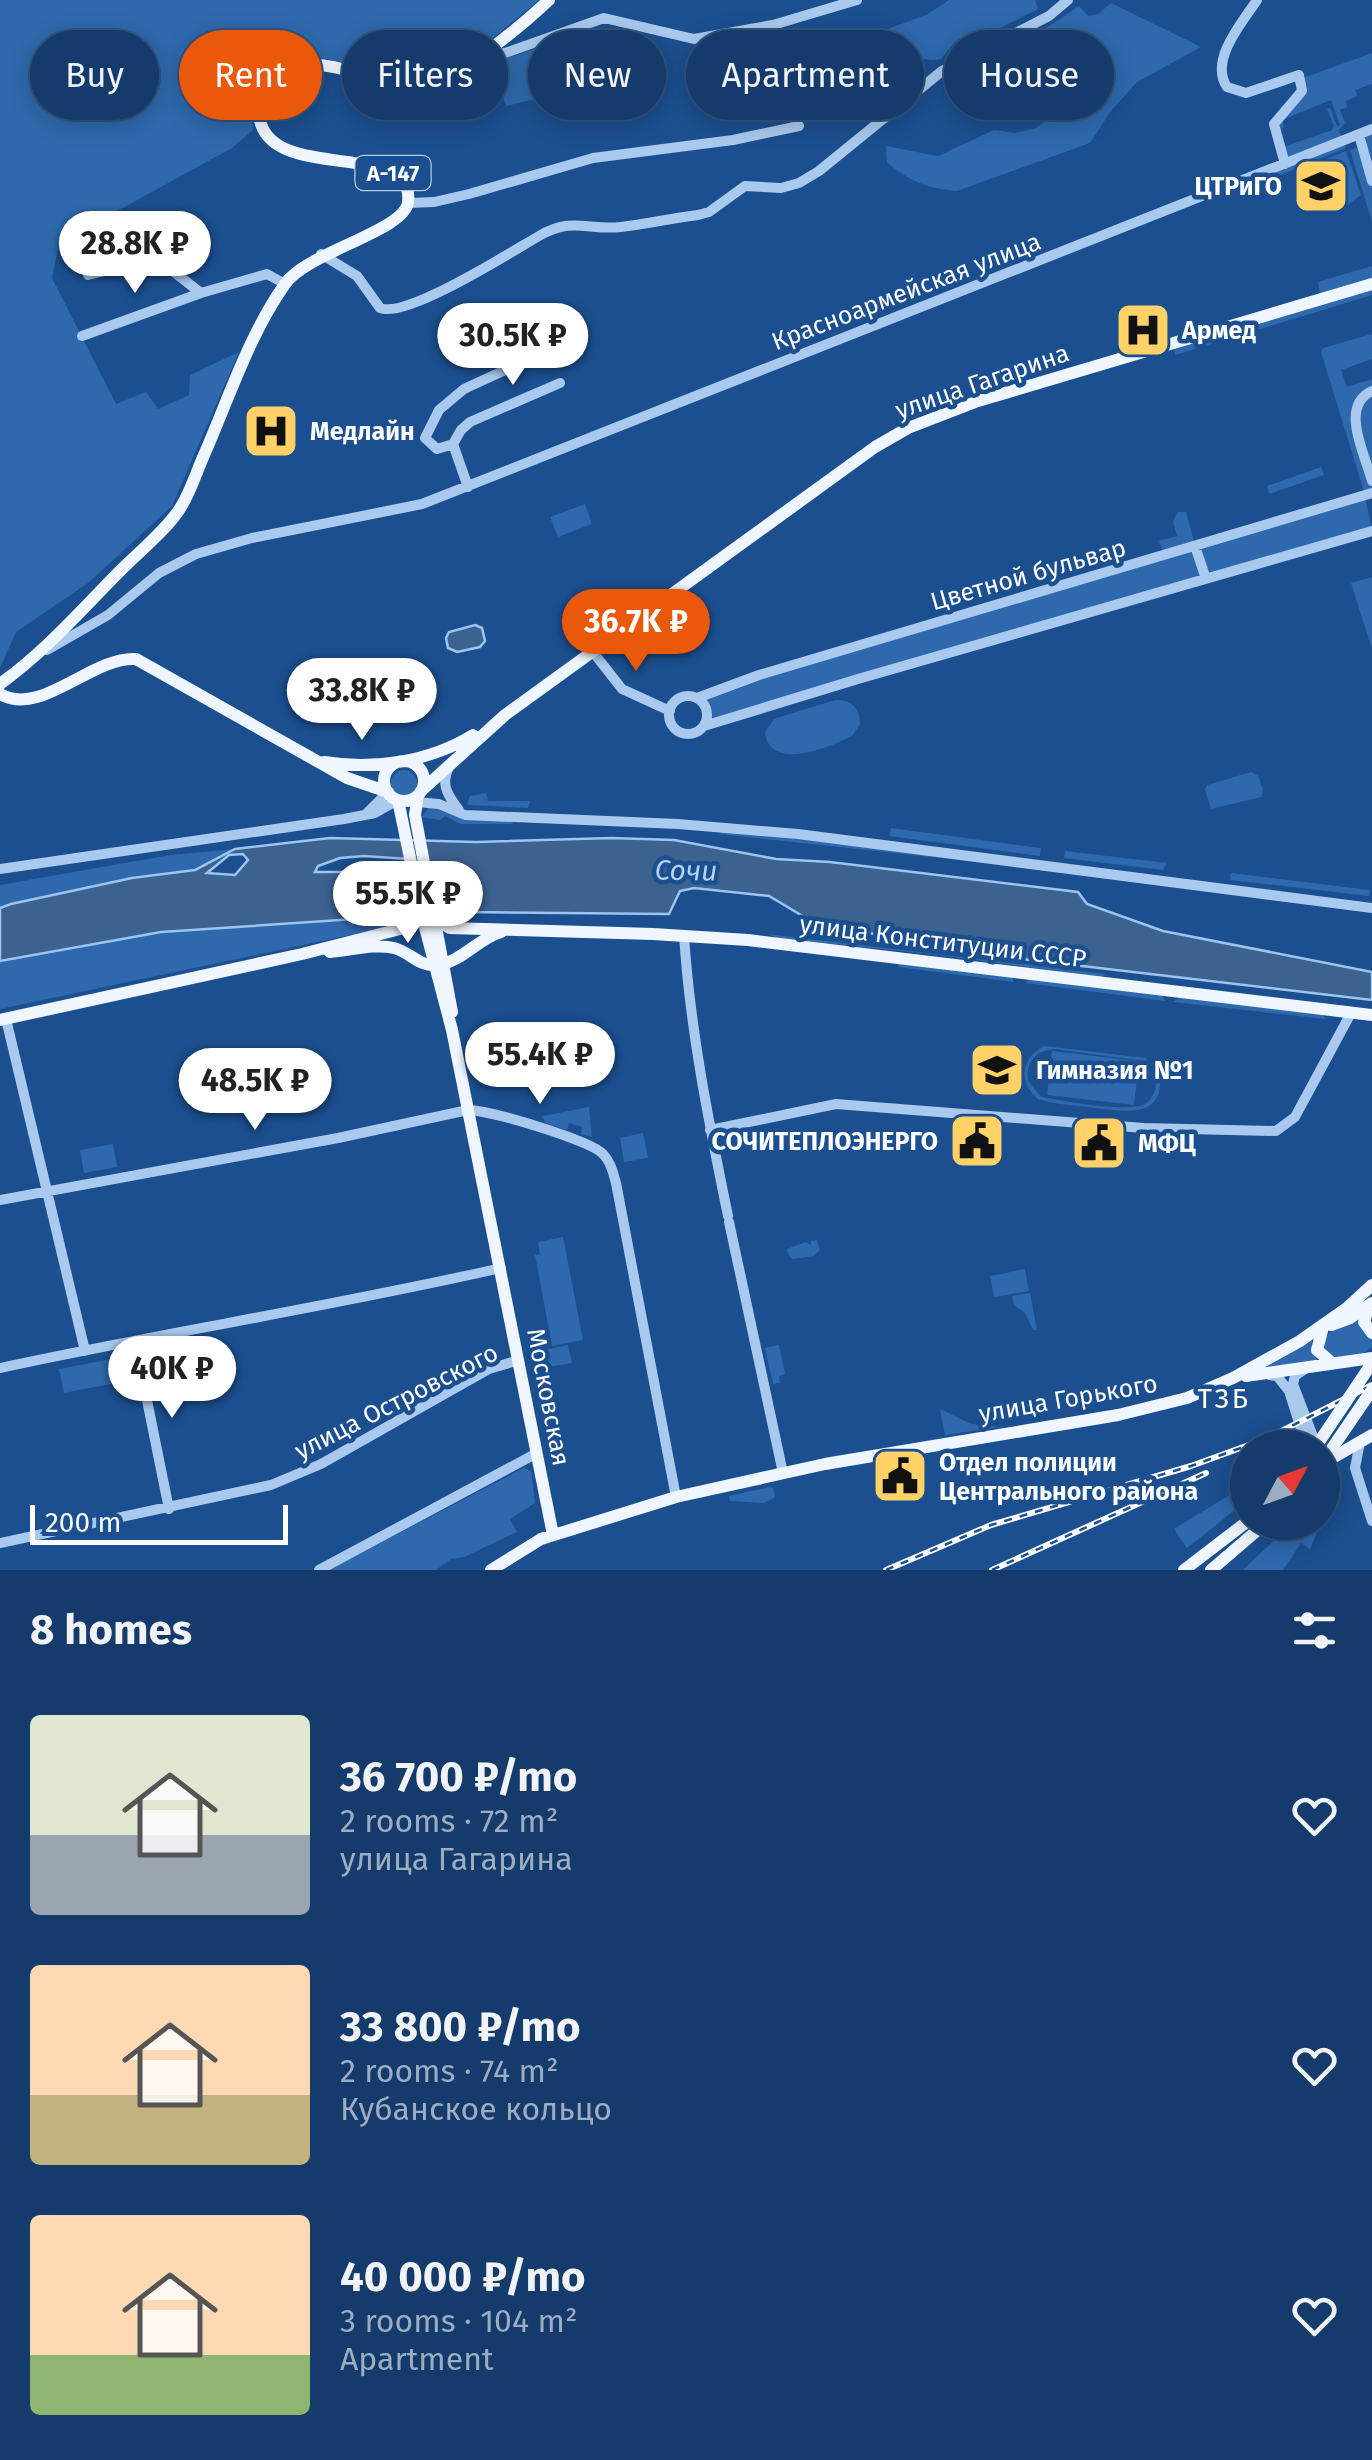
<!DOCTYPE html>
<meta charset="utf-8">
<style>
body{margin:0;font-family:"Fira Sans",sans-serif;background:#1d4271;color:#f1f3f6;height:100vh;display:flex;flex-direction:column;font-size:38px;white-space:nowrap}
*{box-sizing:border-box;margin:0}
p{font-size:32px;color:#9dadc1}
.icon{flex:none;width:55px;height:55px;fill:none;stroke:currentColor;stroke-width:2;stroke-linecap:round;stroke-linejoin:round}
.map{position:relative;height:1570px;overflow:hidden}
.panel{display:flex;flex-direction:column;background:#143b6b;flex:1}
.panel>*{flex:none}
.guide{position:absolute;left:30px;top:30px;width:1312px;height:90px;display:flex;gap:20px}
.needle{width:65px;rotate:49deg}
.fabs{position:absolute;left:1230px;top:1430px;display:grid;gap:20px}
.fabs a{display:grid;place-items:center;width:110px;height:110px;border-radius:50%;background:#143b6b;box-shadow:0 5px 25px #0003,0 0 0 2px #33557e;font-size:50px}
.scale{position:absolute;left:30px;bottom:25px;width:258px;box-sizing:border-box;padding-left:10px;border:5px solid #fff;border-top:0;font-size:28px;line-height:35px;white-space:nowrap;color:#fff;-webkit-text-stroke:8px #1b4f8f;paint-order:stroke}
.price{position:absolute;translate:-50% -85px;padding:0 22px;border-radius:35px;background:#fff;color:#222;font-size:32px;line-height:65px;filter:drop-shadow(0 2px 5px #0008)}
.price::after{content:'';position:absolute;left:50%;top:60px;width:30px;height:22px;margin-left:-15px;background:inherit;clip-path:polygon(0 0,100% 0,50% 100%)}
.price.selected{background:#ea580c;color:#fff}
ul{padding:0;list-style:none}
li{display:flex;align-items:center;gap:30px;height:250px;padding:0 30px}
li span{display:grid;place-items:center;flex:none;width:280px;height:200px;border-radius:10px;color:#555}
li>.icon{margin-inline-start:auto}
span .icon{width:120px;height:120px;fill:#fffc;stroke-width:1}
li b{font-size:42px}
h2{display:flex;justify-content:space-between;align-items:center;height:120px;padding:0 30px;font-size:42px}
.chip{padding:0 35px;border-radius:45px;background:#143b6b;box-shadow:0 5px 25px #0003,0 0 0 2px #33557e;font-size:35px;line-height:90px}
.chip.selected{background:#ea580c;color:#fff}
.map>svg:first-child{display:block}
</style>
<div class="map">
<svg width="1372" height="1570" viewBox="0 0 1372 1570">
<rect width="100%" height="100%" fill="#1b4f8f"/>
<path fill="#2e69ad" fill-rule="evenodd" d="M0,0h539c-37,29 -74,68 -122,77 -48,9 -99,-45 -147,-3 -17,15 -19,35 -17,56l-21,18 -173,95 -7,35 64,126 30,-12 12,17 31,-14 1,-20 49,-23 -67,154 -84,77 -72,49 -16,36z
M949,0h86l3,9 -38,19 -44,13 -15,18c-26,5 -26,-13 -58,-7l-7,-7 1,-9 6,-5 45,-17z
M1111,3l90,44 -64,35 -26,29 -21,32 -133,48c-28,-2 -49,-10 -70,-29l-1,-16 52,10 56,-26 21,3 21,-5 21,-16 -21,-18 -17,-48 60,-40 9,10 10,-2z
M585,33l22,39 -37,19 -64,15 -11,-36 9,-11z
M1372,53v31l-17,6 2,6 -11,5 1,6 -7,3 5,13 -6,7 7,18 -82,34 -3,-9 24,-9 -11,-36 25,-30 4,-20zM1331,100l9,25 -3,1 -7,-18 -3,1 7,17 -2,4 -46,16 -7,-16 5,-3 -2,-7z
M1372,129v93l-22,-72 12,-4 -3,-11z
M1346,151l15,44 -14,10 -10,-30 -19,5 -5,-16z
M1372,266v29l-197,60 -2,-12 148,-44 -3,-17z
M1372,334v25l-31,11 6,17 25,-8v114l-7,3 7,35 -666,190 1,-10 -6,-9 12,-12 451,-136 -5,-13 18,-5 -4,-14 4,-10h9l9,33 170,-50 -44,-143 2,-4z
M1321,467l3,8 -55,19 -2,-8z
M585,504l7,20 -34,13 -8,-20z
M1372,577v72l-21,-66z
M835,700c16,-1 25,8 25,24l-8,12c-23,12 -83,36 -87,-4l9,-13z
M391 783a13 13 0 1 1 26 0a13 13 0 1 1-26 0Z
M1251,772l7,4 5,14 -2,7 -50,12 -6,-19 2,-5z
M486,793l2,8h42l-2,7 -61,-3 3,-9z
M444,806l72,14 -4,4h-52l-15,-8 -5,4 -18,-3 7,-10z
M891,828l150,20 -1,8 -151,-20z
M723,831l38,3 273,34 -315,-34z
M235,849l-40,21 -129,21 -66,17v-23l170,-30z
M1065,851l102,12 -4,7 -99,-12z
M1231,873l139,17 -1,6 -139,-16z
M402,917l-4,8 -398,84v-48l161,-29z
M768,934l338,40 -5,3 -162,-22 -161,-17z
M899,964l113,13 2,5 -116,-15z
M1029,979l134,17 2,5 -139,-18z
M1179,998l143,16 4,5 -153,-17z
M1044,1046l102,12 14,17c4,45 -36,36 -65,33 -19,-3 -39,-3 -57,-9 -20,-17 -18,-40 6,-53zM1054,1049l90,12 12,15c1,11 -1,21 -11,28 -15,9 -87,-3 -105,-8l-12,-15c-2,-19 7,-30 26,-32z
M1052,1051l87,10 -5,44 -87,-10z
M589,1107l3,30 -11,-3 1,-7 -13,-4 -2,7 -22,-7 -2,-7z
M643,1133l5,25 -24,4 -4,-24z
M113,1144l4,23 -33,6 -4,-23z
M563,1237l20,103 -31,6 -17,-91 5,-1 -2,-12z
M817,1240l3,10 -6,6 -21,3 -4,-3 -2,-7 19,-7 5,3v-4z
M1025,1269l4,22 -35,6 -4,-21z
M1030,1293l7,37h-4l-8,-17 -11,-8 -2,-9z
M1358,1320l14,19v8l-8,6 -27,6 -15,-8c1,-22 19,-25 36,-31z
M1312,1341l5,19 -55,8z
M568,1345l4,18 -36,6 -4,-17z
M779,1345l6,29 -6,2 1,7 -7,1 -8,-36z
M117,1358l4,24 -57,11 -5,-24z
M940,1409l31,15 28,3 -54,8z
M524,1468l7,3 4,32 -25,16 7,13 -53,25 -13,2 -15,11h-107z
M1246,1485l1,22 -12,3 -48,38 -13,-19z
M770,1487l3,1 2,9 -11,6 -34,-2 -1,-5z
M1293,1522l28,1 -11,26 -9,-6 -18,27h-40z"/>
<path fill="#3c6290" stroke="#9cc4f0" stroke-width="2.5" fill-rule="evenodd" d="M475,625l7,3 3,13 -5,6 -23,5 -9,-4 -2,-10 3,-6z
M330,838l146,4 136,-4 62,2 102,19 54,3 248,30 9,12 76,27 209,41v28l-350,-41 -206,-35 -47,-28 -75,-8 -14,3 -11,23 -209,-2 -299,20 -161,29v-53l11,-4 121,-26 63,-8 40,-21zM243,854l5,6 -13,15 -28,-2 22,-18zM364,856l44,3 12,8v27l-42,-10 -14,2 -15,-4 -1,-10h-33l3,-6 22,-8z"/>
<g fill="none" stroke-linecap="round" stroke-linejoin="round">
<path stroke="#a9c9ee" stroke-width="10" d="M1257,0c-15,23 -48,60 -30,87l19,6 53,-18 3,16 -28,33 11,40
M477,59l28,-6 99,-35 90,21 79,-14 84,-25
M1359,135l13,46
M408,203l26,-1 35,-8 124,-36 140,-18 66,-14
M321,254l36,22 23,32c26,11 131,-56 159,-72 34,-20 49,-5 82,-9 26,-3 51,-9 77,-12l11,-3 36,-26 36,2 18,-5 20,-12 123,-100 107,-55 19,-16
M88,275l51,-12 18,2 13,4 31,24 66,-19 18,10
M82,336l119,-43
M1372,391c-33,15 -7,63 0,90
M453,444l-16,5 -12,-11 14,-28 25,-21 78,-36 36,-4
M468,487l-15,-43 8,-14 9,-8 90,-39
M1195,546l11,33
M47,650l61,-35 51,-42 37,-19 56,-16 170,-34 950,-375
M593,652l29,37 48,22
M669 715a19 19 0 1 1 38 0a19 19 0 1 1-38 0Z
M697,698l62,-23 613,-182
M704,726l154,-47 514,-148
M449,767c-9,17 -1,29 10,43
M405,801l34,3 26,11 213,9 120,10 574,74
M367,813l21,-21
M0,869l344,-50 31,-6 23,-13
M684,935c6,95 25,188 44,281
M6,1019l79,332
M710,1130l126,-26 308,24 132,3 19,-14 56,-104
M0,1200l338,-62 130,-28c21,0 122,30 135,44 8,8 10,19 13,29l60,314
M729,1222l54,251
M135,1341l34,168
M0,1368c166,-36 335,-62 501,-100
M1305,1369l-10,7 -2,8 24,63
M1269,1375l8,1 12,15 18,57
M1360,1442l-5,26 17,53
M0,1543l271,-58 50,-21 168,-95 30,-9
M319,1570l218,-117"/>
<path stroke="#f0f6ff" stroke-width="12" d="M0,684c46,-33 81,-74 121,-114 19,-19 43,-38 58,-60 11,-16 17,-37 25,-55 25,-57 45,-120 81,-171 22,-32 120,-53 123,-82 7,-62 -128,-20 -147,-78 -4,-11 -1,-26 6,-36 39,-56 107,7 156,-6 45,-11 93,-51 126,-82
M0,694c41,24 92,-38 136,-35l211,119 41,14
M384 781a20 20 0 1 1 40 0a20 20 0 1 1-40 0Z
M324,762c50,8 105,0 149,-27
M421,791l84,-76 370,-268 33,-19 70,-27 394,-117
M418,795l-3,20 37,197
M398,800l24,116 30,114 101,505
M435,919l15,9 203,6 95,6 624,75
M330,952c19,-1 44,-9 64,-4 16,4 25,19 43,17 25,-3 40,-26 64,-33
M0,1020l302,-66 102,-26 18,-12
M1369,1306l-5,16 8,11
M1331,1325l19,-7 22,-15
M1323,1327l-6,23 15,13
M1246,1376l126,-18
M1322,1464l50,-29
M491,1570l50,-31 135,-42 149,-33 293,-49 69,-17 46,-20 67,-37 47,-33 25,-23
M1184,1570l64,-49
M1211,1570l56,-48"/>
<g stroke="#fff" stroke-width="6">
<path id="rail" d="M886,1570l105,-45 200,-59 77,-28 104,-53
M992,1570l214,-97"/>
</g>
<use href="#rail" stroke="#1b4f8f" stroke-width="2.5" stroke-dasharray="8" stroke-linecap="butt"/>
<path stroke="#f0f6ff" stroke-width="12" d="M1315,1448l57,-85
M1322,1463l50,-73"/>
</g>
<defs>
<g id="university-square" transform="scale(2.875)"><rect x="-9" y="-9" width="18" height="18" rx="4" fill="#ffd166" stroke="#1b4f8f"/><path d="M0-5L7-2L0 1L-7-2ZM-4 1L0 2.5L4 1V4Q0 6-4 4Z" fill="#111"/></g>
<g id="hospital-square" transform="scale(2.875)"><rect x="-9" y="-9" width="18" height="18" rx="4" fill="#ffd166" stroke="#1b4f8f"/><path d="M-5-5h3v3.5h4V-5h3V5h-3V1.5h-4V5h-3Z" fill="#111"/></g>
<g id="school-square" transform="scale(2.875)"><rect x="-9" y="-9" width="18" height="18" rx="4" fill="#ffd166" stroke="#1b4f8f"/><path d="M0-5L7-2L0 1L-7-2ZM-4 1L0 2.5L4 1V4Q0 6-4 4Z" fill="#111"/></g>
<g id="civic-square" transform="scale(2.875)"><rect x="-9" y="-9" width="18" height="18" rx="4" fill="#ffd166" stroke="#1b4f8f"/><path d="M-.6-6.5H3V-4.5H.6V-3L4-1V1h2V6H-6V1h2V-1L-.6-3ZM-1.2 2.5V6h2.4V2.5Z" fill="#111"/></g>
</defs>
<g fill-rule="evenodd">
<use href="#university-square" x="1321" y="186"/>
<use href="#hospital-square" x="1143" y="330"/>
<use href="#hospital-square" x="271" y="431"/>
<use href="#school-square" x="997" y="1070"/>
<use href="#civic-square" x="977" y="1141"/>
<use href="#civic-square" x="1099" y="1143"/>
<use href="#civic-square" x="900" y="1476"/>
</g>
<g text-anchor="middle" stroke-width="9" stroke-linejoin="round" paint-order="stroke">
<rect fill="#1b4f8f" stroke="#bbcadd" stroke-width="2.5" x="355.5" y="156" width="75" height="34" rx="8"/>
<g font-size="22" font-weight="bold" fill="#fff">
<text x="393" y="181">А-147</text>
</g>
<g font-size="25" font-weight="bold" fill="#fff" stroke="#1b4f8f" text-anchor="start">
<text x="1282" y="195" text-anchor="end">ЦТРиГО</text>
<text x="1182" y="339">Армед</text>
<text x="310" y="440">Медлайн</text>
<text x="1036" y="1079">Гимназия №1</text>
<text x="938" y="1150" text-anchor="end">СОЧИТЕПЛОЭНЕРГО</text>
<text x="1138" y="1152">МФЦ</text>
<text x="939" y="1471">Отдел полиции<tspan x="939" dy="29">Центрального района</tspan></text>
</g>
<g font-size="25" fill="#fff" stroke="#1b4f8f">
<text transform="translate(906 291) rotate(-21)" y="9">Красноармейская улица</text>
<text transform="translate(982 381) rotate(-19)" y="9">улица Гагарина</text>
<text transform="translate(1028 574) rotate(-16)" y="9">Цветной бульвар</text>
<text transform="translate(943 941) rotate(7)" y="9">улица Конституции СССР</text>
<text transform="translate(549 1397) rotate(79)" y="9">Московская</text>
<text transform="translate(1068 1398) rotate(-10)" y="9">улица Горького</text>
<text transform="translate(396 1401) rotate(-27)" y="9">улица Островского</text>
</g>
<g font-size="28" font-style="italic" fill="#b5d3f5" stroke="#1b4f8f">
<text transform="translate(686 870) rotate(1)" y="10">Сочи</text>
</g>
<g font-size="28" letter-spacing="2.5" fill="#fff" stroke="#1b4f8f">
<text x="1224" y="1408">ТЗБ</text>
</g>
</g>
</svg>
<div class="fabs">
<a><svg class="needle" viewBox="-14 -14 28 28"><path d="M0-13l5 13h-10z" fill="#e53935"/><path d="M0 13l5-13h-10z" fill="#9dadc1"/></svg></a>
</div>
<div class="scale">200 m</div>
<b class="price" style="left:135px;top:296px">28.8K ₽</b>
<b class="price" style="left:513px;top:388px">30.5K ₽</b>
<b class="price selected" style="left:636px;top:674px">36.7K ₽</b>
<b class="price" style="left:362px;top:743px">33.8K ₽</b>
<b class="price" style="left:408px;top:946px">55.5K ₽</b>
<b class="price" style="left:540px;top:1107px">55.4K ₽</b>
<b class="price" style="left:255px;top:1133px">48.5K ₽</b>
<b class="price" style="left:172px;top:1421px">40K ₽</b>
<div class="guide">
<a class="chip">Buy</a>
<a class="chip selected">Rent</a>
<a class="chip">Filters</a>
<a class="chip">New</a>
<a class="chip">Apartment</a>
<a class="chip">House</a>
</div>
</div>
<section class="panel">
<h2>8 homes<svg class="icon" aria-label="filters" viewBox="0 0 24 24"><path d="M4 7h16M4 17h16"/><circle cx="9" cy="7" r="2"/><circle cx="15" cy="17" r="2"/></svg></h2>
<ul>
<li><span style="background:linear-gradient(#dfe7d0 60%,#9aa5b1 0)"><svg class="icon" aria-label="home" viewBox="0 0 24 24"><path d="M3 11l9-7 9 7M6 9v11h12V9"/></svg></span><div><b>36 700 ₽/mo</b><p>2 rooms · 72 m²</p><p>улица Гагарина</p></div><svg class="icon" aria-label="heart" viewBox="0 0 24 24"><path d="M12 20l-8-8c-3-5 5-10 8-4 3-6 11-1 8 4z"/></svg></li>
<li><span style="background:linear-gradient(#ffd9b3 65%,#c2b280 0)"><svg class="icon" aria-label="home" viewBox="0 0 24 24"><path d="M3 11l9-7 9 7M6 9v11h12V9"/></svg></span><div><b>33 800 ₽/mo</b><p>2 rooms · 74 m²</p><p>Кубанское кольцо</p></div><svg class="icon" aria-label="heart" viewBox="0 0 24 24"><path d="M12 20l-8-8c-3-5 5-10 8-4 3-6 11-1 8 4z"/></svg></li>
<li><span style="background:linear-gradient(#ffd9b3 70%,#8fb573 0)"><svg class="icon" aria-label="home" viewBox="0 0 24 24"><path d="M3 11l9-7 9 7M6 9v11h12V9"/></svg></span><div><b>40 000 ₽/mo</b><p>3 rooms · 104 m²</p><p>Apartment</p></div><svg class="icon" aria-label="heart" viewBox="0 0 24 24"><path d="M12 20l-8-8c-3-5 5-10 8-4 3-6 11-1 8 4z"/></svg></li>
</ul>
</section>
